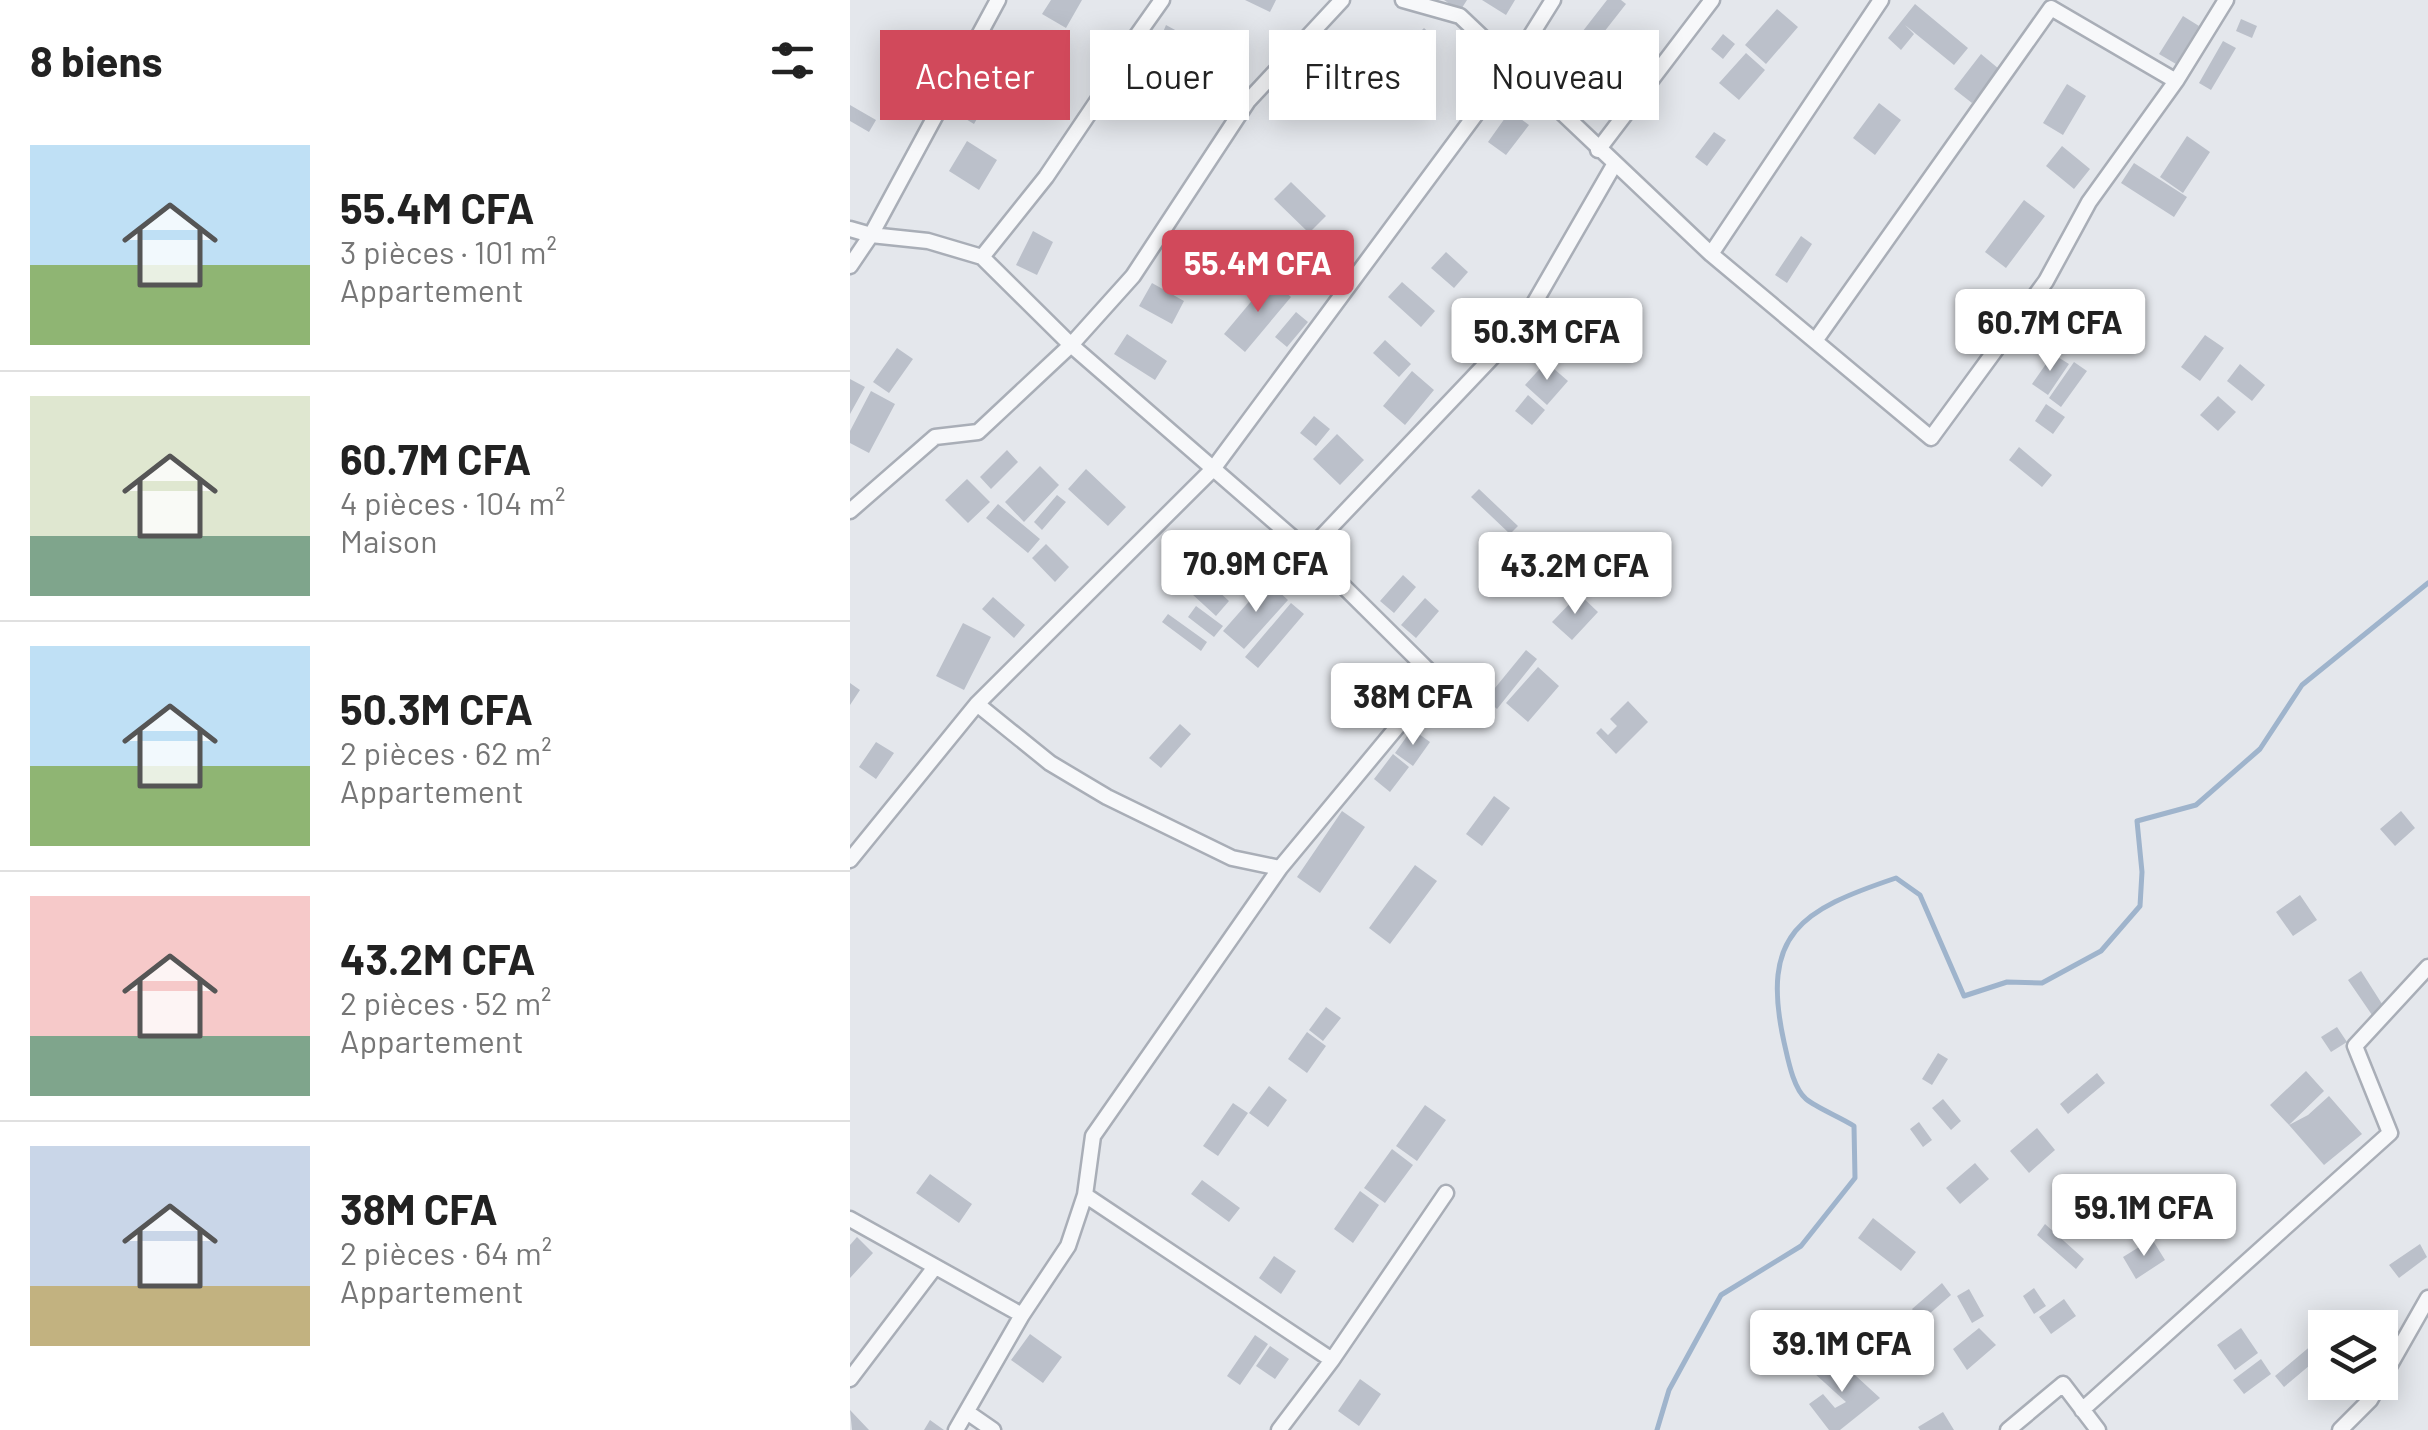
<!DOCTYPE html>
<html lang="fr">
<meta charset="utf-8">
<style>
body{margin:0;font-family:Barlow,sans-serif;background:#f6f6f6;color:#222;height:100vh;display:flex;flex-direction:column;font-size:38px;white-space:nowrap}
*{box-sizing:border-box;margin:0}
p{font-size:32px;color:#767676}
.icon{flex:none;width:55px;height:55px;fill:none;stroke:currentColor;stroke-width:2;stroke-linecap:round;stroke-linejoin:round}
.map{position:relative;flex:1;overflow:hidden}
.sheet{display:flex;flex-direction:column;background:#fff;width:850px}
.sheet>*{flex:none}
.hud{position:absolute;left:30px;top:30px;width:950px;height:90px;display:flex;gap:20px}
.controls{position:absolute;left:1458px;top:1310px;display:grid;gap:20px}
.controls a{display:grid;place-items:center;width:90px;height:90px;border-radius:0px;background:#fff;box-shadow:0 5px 25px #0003;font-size:50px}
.price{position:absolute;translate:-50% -85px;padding:0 22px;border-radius:10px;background:#fff;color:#222;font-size:32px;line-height:65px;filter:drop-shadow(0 2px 5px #0008)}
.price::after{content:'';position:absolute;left:50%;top:60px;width:30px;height:22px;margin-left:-15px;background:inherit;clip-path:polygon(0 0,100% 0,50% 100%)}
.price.on{background:#d1495b;color:#fff}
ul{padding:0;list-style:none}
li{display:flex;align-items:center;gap:30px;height:250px;padding:0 30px}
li+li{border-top:2px solid #e0e0e0}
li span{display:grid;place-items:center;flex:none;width:280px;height:200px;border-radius:0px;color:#555}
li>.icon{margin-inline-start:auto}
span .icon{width:120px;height:120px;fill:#fffc;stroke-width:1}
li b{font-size:42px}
h2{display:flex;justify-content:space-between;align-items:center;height:120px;padding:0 30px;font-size:42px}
.pill{padding:0 35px;border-radius:0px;background:#fff;box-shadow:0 5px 25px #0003;font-size:35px;line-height:90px}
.pill.on{background:#d1495b;color:#fff}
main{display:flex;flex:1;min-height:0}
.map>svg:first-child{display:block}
</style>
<main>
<section class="sheet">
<h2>8 biens<svg class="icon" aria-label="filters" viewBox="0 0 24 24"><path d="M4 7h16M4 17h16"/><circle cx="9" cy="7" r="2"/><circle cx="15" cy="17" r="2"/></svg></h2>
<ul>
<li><span style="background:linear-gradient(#bfe0f5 60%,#8fb573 0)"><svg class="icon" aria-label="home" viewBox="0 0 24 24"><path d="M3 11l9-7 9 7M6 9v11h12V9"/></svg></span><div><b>55.4M CFA</b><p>3 pièces · 101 m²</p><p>Appartement</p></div></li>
<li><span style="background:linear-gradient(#dfe7d0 70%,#7fa58c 0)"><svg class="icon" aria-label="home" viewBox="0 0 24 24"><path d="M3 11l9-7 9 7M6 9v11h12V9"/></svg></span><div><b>60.7M CFA</b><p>4 pièces · 104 m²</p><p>Maison</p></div></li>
<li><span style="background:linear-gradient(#bfe0f5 60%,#8fb573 0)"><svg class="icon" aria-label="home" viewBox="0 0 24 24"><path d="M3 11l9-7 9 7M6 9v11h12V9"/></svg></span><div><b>50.3M CFA</b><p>2 pièces · 62 m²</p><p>Appartement</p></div></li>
<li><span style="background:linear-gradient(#f6c9c9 70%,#7fa58c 0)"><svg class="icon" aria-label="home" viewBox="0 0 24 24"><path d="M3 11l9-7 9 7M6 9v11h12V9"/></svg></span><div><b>43.2M CFA</b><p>2 pièces · 52 m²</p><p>Appartement</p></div></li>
<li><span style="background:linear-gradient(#c9d6e8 70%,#c2b280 0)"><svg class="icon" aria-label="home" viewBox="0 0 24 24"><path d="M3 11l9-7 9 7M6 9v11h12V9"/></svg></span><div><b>38M CFA</b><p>2 pièces · 64 m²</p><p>Appartement</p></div></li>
</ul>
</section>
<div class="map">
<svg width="1578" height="1430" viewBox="0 0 1578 1430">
<rect width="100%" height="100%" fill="#e4e7ec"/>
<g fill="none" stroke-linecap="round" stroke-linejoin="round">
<path stroke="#9fb4cc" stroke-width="5" d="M807,1430l12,-40 52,-95 80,-49 54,-68 -1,-52c-14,-9 -37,-18 -48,-27 -13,-11 -18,-40 -22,-57 -24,-109 17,-132 112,-164l24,17 44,101 43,-14 35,1 59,-32 39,-45 2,-34 -5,-51 59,-16 64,-56 42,-64 126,-102"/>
</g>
<path fill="#bbc0ca" d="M201,0h31l-16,28 -24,-14z
M395,0h31l-6,12z
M594,0h23l-7,11z
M632,0h33l-9,15z
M757,0h14l5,4 -33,42 -14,-10z
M1065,4l53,44 -14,17 -49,-40 9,9 -13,16 -13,-12z
M927,9l21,18 -32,37 -21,-19z
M1333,16l16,10 -23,38 -17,-10z
M1391,19l16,7 -5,12 -16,-7z
M316,25l11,6 -5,11 -11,-5z
M574,28l11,10 -33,33 -10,-11z
M873,34l12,10 -12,15 -12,-10z
M173,37l17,12 -22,30 -17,-12z
M702,37l31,22 -12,17 -31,-22z
M368,40l19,11 -25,44 -19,-11z
M753,41l39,30 -8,10 -39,-31z
M1373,41l13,7 -25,42 -12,-7z
M327,49l13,8 -14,22 -12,-8z
M896,53l19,17 -26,30 -20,-17z
M1131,54l18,15 -27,34 -18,-14z
M131,67l19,11 -26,46 -18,-11z
M156,75l25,18 -5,8 -25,-18z
M1217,84l19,12 -23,39 -20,-12z
M711,93l22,15 -7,9 -21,-15z
M1029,103l22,17 -26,35 -22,-17z
M0,105l26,15 -7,12 -19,-11z
M660,111l19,14 -23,30 -18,-13z
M864,132l12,8 -19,26 -12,-9z
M1337,136l23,16 -27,41 -23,-16z
M117,141l30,19 -18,30 -30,-19z
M1212,146l28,23 -16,20 -28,-23z
M1284,163l53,34 -13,20 -53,-34z
M441,182l35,34 -17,17 -35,-34z
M1174,200l21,16 -39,52 -21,-16z
M183,231l20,11 -16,33 -21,-10z
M951,236l11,8 -25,39 -12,-8z
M596,252l22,20 -14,16 -23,-20z
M420,279l21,18 -46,55 -21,-18z
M552,282l33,29 -14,16 -33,-30z
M302,283l32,18 -12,23 -33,-18z
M446,312l12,10 -21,25 -12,-10z
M277,334l40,27 -12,19 -41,-26z
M1355,335l19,13 -24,33 -19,-14z
M535,340l26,24 -12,13 -26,-24z
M47,348l16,11 -24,34 -16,-11z
M1203,354l16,10 -21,31 -16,-11z
M696,362l22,19 -21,24 -22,-20z
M1224,362l13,9 -26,36 -12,-9z
M1390,364l25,21 -13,16 -25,-20z
M562,371l22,19 -29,35 -22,-19z
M0,379l15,8 -15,27z
M21,391l24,13 -26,49 -19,-10v-12z
M678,395l17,15 -13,15 -17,-14z
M1368,396l18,16 -18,19 -18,-16z
M1196,404l19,13 -12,17 -18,-13z
M464,416l16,13 -14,17 -16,-13z
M487,434l27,26 -24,25 -27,-26z
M1169,447l33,28 -10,12 -33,-27z
M157,450l11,12 -27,27 -11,-12z
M190,466l19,19 -35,37 -19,-20z
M236,469l40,38 -18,19 -40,-37z
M117,479l23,23 -22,21 -23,-23z
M629,489l39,37 -8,8 -39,-37z
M207,495l9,7 -24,28 -8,-8z
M148,504l42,35 -12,14 -42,-35z
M196,544l23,23 -14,15 -23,-24z
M553,575l13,12 -22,26 -14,-12z
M355,579l24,22 -13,15 -24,-22z
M417,581l21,19 -44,49 -21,-18z
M729,594l19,18 -26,28 -20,-18z
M143,597l32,28 -11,13 -32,-29z
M575,598l14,13 -23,27 -15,-13z
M441,603l13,11 -46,54 -13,-11z
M346,606l27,20 -9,11 -26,-20z
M318,614l39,28 -6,9 -39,-29z
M113,623l28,14 -27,53 -28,-14z
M676,650l11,9 -40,50 -11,-10z
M688,667l21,19 -31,36 -22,-19z
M0,683l10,7 -10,15z
M778,701l20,21 -32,32 -20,-21 5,-5 7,7 9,-9 -7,-7z
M330,724l11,10 -30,34 -12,-10z
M562,729l18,13 -17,24 -18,-13z
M26,742l18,11 -18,26 -17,-12z
M543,754l16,13 -19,25 -16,-13z
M644,796l16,12 -28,38 -16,-12z
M492,811l23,16 -45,66 -23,-16z
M1551,811l14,17 -20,18 -15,-17z
M565,865l22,16 -47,63 -21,-16z
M1450,895l17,25 -24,16 -17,-24z
M1511,971l23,36 -12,8 -24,-35z
M476,1007l15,11 -18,23 -14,-11z
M1487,1027l10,15 -16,10 -10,-15z
M457,1032l19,14 -19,27 -19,-14z
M1088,1053l10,6 -16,26 -10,-6z
M1456,1071l18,20 -35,34 -19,-20z
M1247,1073l8,10 -37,31 -8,-10z
M419,1086l18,14 -19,27 -19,-14z
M1479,1096l33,38 -38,31 -35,-40 19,-10z
M1093,1099l18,22 -10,9 -19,-22z
M383,1103l15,10 -30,43 -15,-10z
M575,1105l21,15 -29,41 -21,-15z
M1069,1122l13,18 -9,7 -13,-18z
M1187,1128l18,22 -26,23 -19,-22z
M542,1149l21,16 -28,38 -21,-15z
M1125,1163l14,16 -29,25 -14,-16z
M80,1174l42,30 -13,19 -43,-30z
M352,1180l38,28 -11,14 -38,-28z
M510,1191l19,14 -26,38 -19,-14z
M1023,1218l43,34 -15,19 -43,-33z
M1195,1224l39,35 -8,10 -39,-34z
M7,1237l16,16 -23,25v-33z
M1302,1239l13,21 -29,19 -13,-22z
M1570,1244l7,13 -28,21 -10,-13z
M424,1256l22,15 -15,23 -22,-16z
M1092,1283l9,12 -30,26 -9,-12z
M1184,1288l12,18 -12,8 -11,-18z
M1119,1289l15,27 -12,7 -15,-27z
M1214,1299l12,17 -25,18 -12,-17z
M1129,1328l17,17 -29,25 -14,-21z
M1391,1328l17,25 -23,17 -18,-25z
M180,1334l32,23 -19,26 -32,-23z
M405,1335l13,9 -28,41 -13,-9z
M1463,1344l9,11 -38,32 -9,-11z
M420,1346l19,13 -14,20 -19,-13z
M982,1354l48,44 -40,32h-11l-20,-26 14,-10 12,14 11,-6 -32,-29z
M1411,1359l10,15 -27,20 -11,-14z
M510,1379l21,15 -22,32 -21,-15z
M0,1410l19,20h-17z
M1093,1412l11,18h-34l-2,-3z
M80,1420l14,10h-20z"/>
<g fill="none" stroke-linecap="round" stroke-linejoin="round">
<g stroke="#a9aeb7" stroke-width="19">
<path id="street" d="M553,0l57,16 251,238 220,184 115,-157 43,-79 87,-121 -125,-73 -236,333
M1326,81l50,-81
M748,150l114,-150
M0,229l21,6 57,6 54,16 89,88 237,206 129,128 -157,189 -187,268 -8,59 -17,51 -46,69
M861,254l170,-254
M132,257l64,-80 52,-77 23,-42 41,-58
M0,266l21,-31 127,-235
M0,511l85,-74 43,-5 93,-87 62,-69 115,-175 94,-101
M458,551l212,-223 94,-163
M127,704l73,59 57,34 125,61 48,10
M0,860l127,-156 236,-235 300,-405 40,-64
M235,1195l247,165
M0,1219l172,96 -66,115
M0,1379l85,-112
M1232,1410l308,-277 -35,-87 73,-79
M117,1412l26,18
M429,1430l53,-70 114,-167
M1158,1430l55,-46 35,46
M1490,1430l30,-30 58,-102"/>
</g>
<use href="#street" stroke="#f7f8fa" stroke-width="14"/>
</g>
</svg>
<div class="controls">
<a><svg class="icon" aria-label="layers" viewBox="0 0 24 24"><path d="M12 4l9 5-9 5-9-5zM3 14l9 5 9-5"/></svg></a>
</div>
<b class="price on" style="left:408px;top:315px">55.4M CFA</b>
<b class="price" style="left:1200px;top:374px">60.7M CFA</b>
<b class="price" style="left:697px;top:383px">50.3M CFA</b>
<b class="price" style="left:406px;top:615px">70.9M CFA</b>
<b class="price" style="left:725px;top:617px">43.2M CFA</b>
<b class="price" style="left:563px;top:748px">38M CFA</b>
<b class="price" style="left:1294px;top:1259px">59.1M CFA</b>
<b class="price" style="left:992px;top:1395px">39.1M CFA</b>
<div class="hud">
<a class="pill on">Acheter</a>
<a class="pill">Louer</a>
<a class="pill">Filtres</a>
<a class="pill">Nouveau</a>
</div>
</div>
</main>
